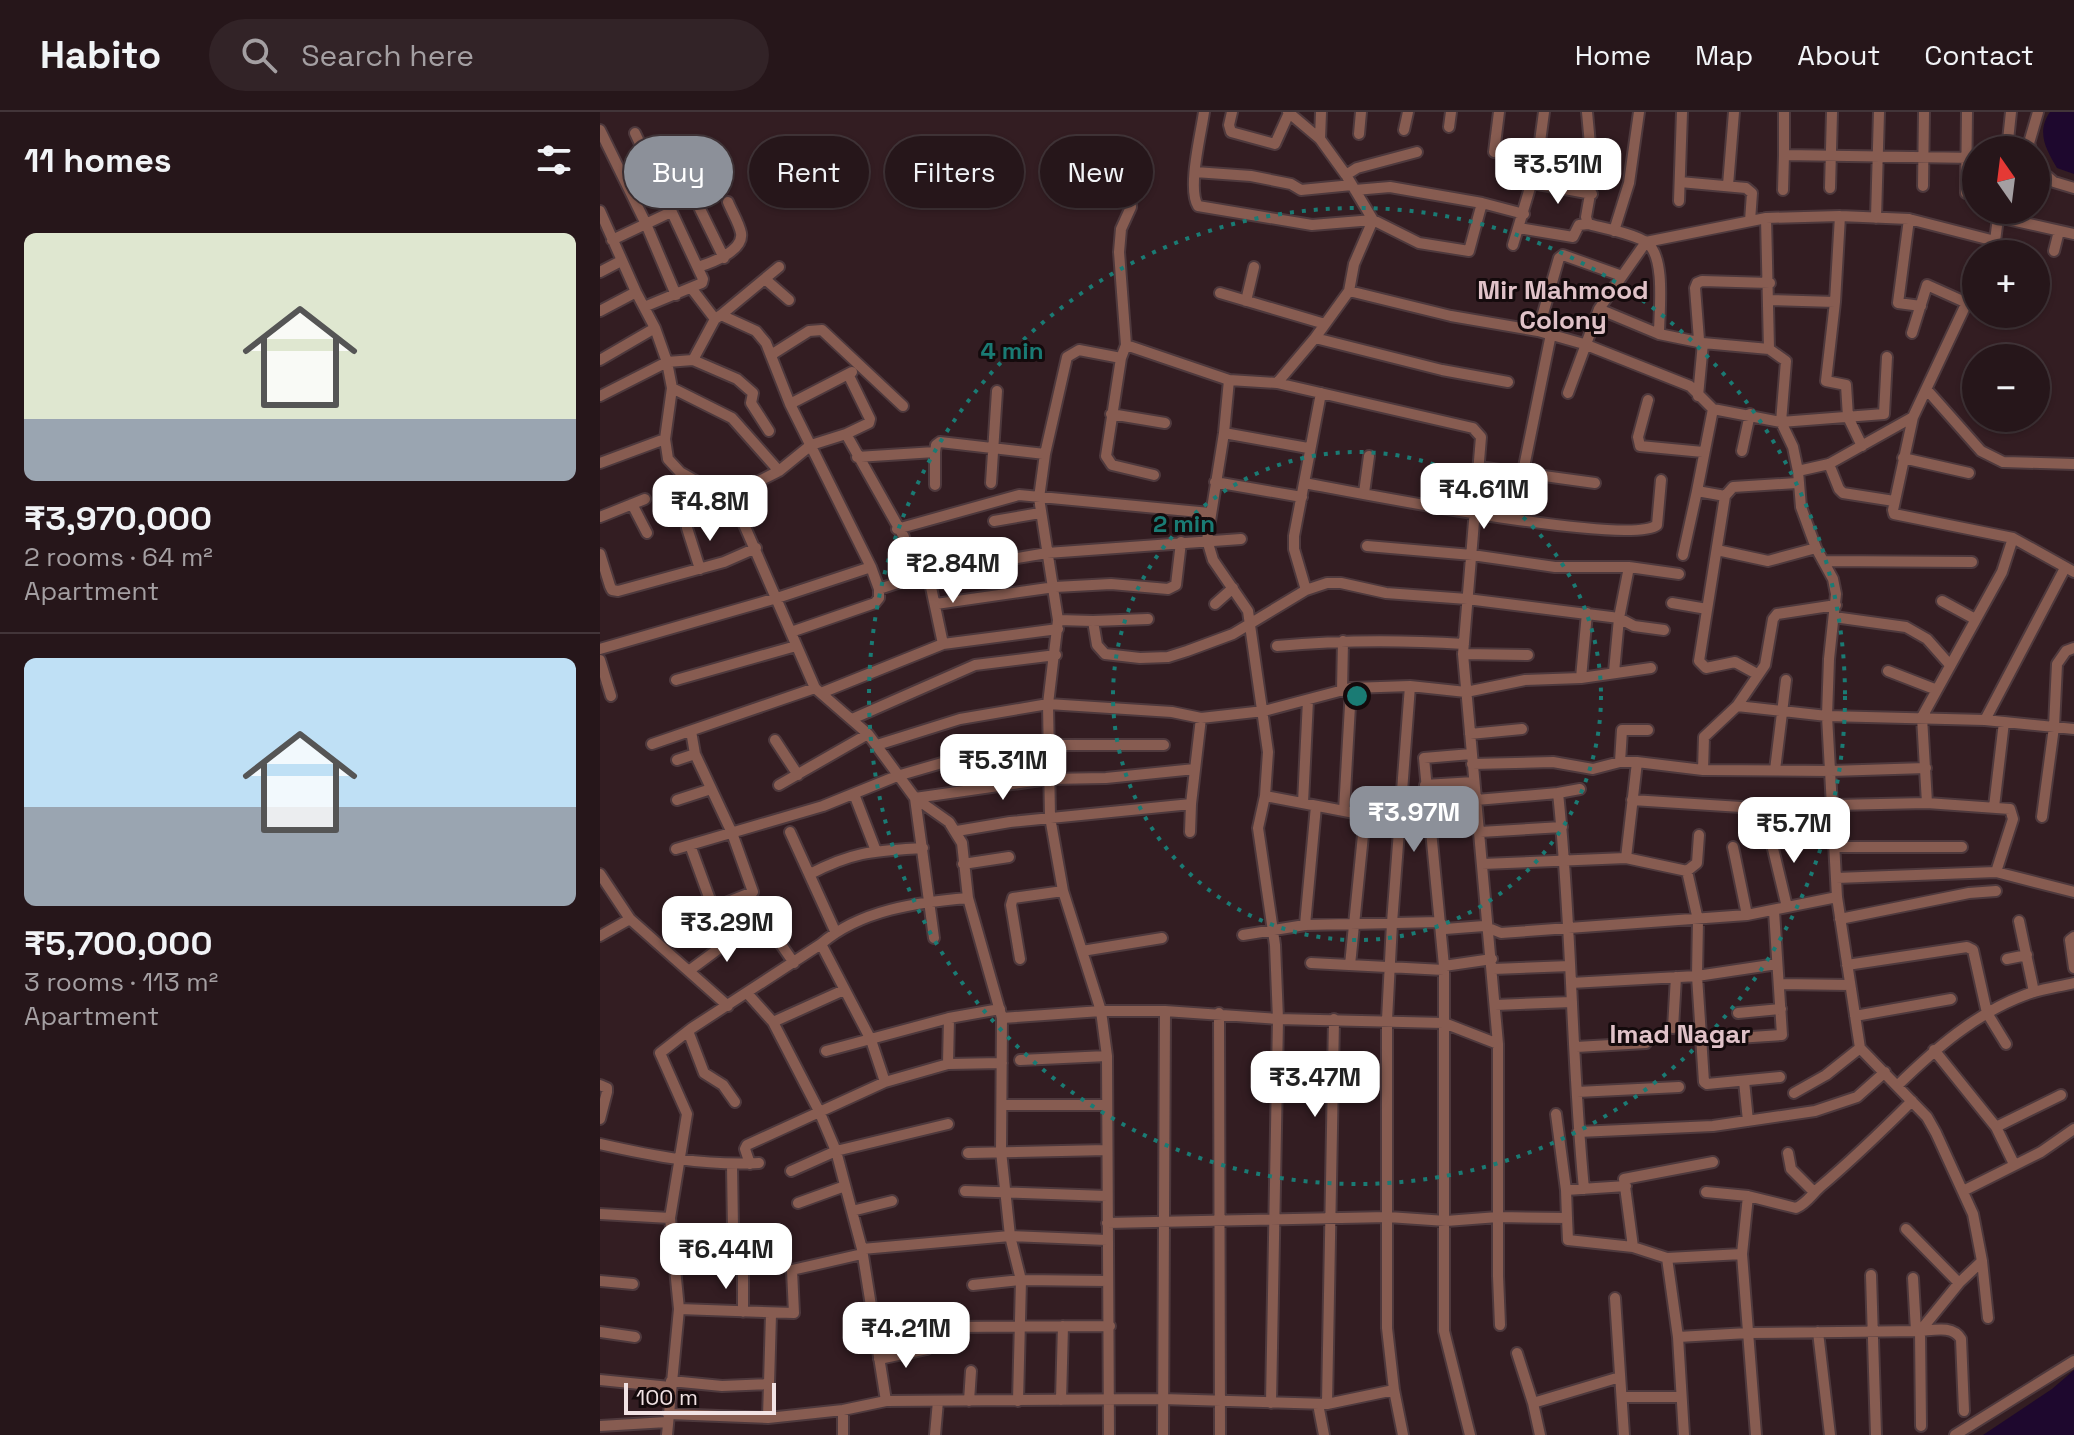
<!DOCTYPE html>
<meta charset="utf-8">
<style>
body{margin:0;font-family:"Space Grotesk",sans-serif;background:#322327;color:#f1f3f6;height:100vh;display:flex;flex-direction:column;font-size:30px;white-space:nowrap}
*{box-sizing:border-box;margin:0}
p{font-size:26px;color:#a49fa2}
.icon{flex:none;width:44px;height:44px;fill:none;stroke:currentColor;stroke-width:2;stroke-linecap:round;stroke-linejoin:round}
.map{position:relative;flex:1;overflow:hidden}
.drawer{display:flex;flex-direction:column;background:#26161a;width:600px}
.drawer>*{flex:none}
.top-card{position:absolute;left:24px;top:24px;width:760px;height:72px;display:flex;gap:16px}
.needle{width:52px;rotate:346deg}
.fabs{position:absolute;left:1362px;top:24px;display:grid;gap:16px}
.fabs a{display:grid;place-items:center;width:88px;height:88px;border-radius:50%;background:#26161a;box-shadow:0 2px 6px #0004,0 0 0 2px #423539;font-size:40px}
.scale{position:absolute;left:24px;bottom:20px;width:152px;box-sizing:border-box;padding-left:8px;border:4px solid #f1e2e4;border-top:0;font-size:22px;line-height:28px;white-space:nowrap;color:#f1e2e4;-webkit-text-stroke:6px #140a0c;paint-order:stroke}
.price{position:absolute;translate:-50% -68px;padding:0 18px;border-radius:16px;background:#fff;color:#222;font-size:26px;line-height:52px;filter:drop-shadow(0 2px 4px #0008)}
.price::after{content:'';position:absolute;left:50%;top:48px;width:24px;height:18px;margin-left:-12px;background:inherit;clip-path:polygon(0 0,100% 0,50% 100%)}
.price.selected{background:#8c9099;color:#fff}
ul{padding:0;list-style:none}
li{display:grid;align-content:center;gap:16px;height:424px;padding:0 24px}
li+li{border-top:2px solid #423539}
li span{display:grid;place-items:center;height:248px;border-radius:12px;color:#555}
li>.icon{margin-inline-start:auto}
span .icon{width:144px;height:144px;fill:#fffc;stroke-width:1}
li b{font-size:34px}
h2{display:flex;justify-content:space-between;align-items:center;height:96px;padding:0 24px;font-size:34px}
.pill{padding:0 28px;border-radius:36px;background:#26161a;box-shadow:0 2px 6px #0004,0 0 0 2px #423539;font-size:28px;line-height:72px}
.pill.selected{background:#8c9099;color:#fff}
header{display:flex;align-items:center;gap:48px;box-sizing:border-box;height:112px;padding:0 40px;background:#26161a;border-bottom:2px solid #423539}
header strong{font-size:38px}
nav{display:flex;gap:44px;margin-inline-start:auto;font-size:28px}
.search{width:560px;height:72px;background:#322327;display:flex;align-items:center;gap:20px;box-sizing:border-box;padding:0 28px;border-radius:44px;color:#a49fa2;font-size:30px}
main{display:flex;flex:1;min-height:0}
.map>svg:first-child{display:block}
</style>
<header>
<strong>Habito</strong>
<div class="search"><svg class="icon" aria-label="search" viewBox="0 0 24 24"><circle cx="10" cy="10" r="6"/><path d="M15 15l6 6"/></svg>Search here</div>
<nav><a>Home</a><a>Map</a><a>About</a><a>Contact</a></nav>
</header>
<main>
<section class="drawer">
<h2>11 homes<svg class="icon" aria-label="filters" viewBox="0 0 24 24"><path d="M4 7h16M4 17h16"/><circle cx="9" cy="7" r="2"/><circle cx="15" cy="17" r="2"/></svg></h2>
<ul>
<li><span style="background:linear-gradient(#dfe7d0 75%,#9aa5b1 0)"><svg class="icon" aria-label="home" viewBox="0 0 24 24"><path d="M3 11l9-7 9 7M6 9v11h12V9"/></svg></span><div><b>₹3,970,000</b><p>2 rooms · 64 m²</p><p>Apartment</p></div></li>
<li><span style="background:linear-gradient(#bfe0f5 60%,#9aa5b1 0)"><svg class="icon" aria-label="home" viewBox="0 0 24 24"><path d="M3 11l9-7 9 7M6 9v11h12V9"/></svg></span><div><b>₹5,700,000</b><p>3 rooms · 113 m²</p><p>Apartment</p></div></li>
</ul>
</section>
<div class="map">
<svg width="1474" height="1323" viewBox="0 0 1474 1323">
<rect width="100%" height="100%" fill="#331d22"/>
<path fill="#1e082e" d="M1450,0h24v62l-17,-6c-11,-19 -21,-36 -7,-56z
M1474,1258v65h-91l69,-46z"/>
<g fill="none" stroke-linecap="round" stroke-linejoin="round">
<g stroke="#4e393d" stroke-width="14">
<path id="minor" d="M604,0c-3,22 -17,77 -6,94l114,19 61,-5 46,23 50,8 13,-48 42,11
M632,0l-3,13 2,7 44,12 14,-31
M987,0l6,65 -7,40 2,7c15,4 48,10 59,19 19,14 12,69 12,91l44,9 -5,53
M1184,0v43l192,3
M849,15l2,-15
M0,18l46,94 30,71
M804,18l4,-18
M35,21l68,146 -1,4 -58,24
M759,22l2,-22
M720,27l1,-27
M527,35l4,60 -10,22 -2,23 7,93 -5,13 -15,98 6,9 42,10
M1407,38l4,-38
M1431,38l-2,-7 9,-31
M894,40l5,-40
M1436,55l18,15 20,6
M595,60l56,4 40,8 10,6 51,-5
M746,63l11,-7 60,-16
M1080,70l66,6 6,5 -2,28
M933,71l59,11
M1128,73l6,-73
M1323,74l1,-74
M1230,76l2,-76
M755,78l35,-3 92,16
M1183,78l1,-35
M1366,81l1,-81
M1079,89l3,-89
M100,97l24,49
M0,99l36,81 19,36 12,34 5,26 -7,51 3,20 12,13 46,26 13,15 76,175 53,46 47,64 34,24 13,21 6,55 34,120 -1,133 9,85 11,44 -3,121
M1240,104l-5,86 -9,79 20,4 2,32 14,29
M1398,105l76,17
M1166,106l3,131
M1276,106l3,-106
M1309,107l-11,84 23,3
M919,116l54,9 6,-12 9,-1
M1014,119l15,-48 10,-71
M12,128l59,-28
M913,133l24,-81 7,-52
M1454,139l5,-20
M1389,142l6,-13 4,-31
M98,155c13,-4 46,-16 43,-34 -2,-10 -9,-21 -13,-31
M0,160l21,-11
M165,167l24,21
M1376,171l-63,134 -20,93 1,4 119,24 61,34
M92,177l23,30 6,-4 35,16 10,12 24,61 81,163 8,22v9l-4,5 -84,29
M749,179l102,25 87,15 46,13 106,42 23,23
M620,181l105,31
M1170,188l65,2
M646,189l8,-34
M999,197l60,25
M0,199l36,-19
M121,203l58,-48
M938,219l21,-73 4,-3 59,21
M1312,221l15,-48 40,18
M715,226l127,32 66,12
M1099,228l-4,-52 2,-5 5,-2 68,2
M1103,231l66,6 17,12 -5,61 12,25 5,24
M526,233l103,35 48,3 196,45 8,9 -18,217 35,390v232l2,49
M171,243l38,-24 13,-1 81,76
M0,248l55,-32
M93,248l44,19 16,14 -2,10 18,28
M629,268l-5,53 -17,107 6,20 35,51 20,141 -3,44 -7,32 17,117 3,74 -7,384
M677,271l38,-45 34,-47 5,-27 19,-44 -27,-45 -26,-36 -32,-27
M72,276l60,30 47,53
M1327,278l54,61 22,11 71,2
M968,281l31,-84 47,-67 120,-24 74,-2 69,3 86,22
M0,284l67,-34 26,-2 22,-41
M1048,288l-10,37 2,9 63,6
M190,292l62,-32
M511,302l54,9
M624,321l84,15
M246,322l58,103 9,40
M1142,339l8,-37
M335,340v33
M257,345l78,-5 1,-7 4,-3 105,12
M1303,346l66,15
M0,351l65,-24
M1229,352l10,25 4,4 51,8
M878,355l117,16
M923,360l28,-138
M615,370l87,15
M391,371l6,-92
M704,371c49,9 326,64 353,42l4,-45
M764,381l5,-37
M1125,384l-28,-5 16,-82 68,13 103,-8 3,-57
M126,386l53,-27 32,-26 35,-11 23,-11 1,-4 -22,-45
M32,392l15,29
M0,405l45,-18
M394,409l46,-8
M87,416l13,41
M297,417l122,-34 191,18
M767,434l105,9 83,12h74l50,7
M1117,438l51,11 48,-13
M0,442l10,32 2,4 6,1 106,-29 32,-14
M1083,443l14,-64
M1223,449l149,1
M1029,455l-10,51 15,8 30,4
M328,461l15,71
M279,477l49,-16 119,-20 194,-14
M706,478l-12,-41v-13l27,-143
M1342,489l33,18
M1072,491l35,6
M336,492l119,-17 56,-3 57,5 8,-4 5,-43
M615,492l18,-16
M1234,505l72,10 21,12 23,26
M458,508l35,1 55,-2
M493,509l4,24 8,9 35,4 28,-1 19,-6 46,-17 73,-44 21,-7h14l45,10 81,6 152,19 -5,54
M677,534c63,-6 124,-6 187,-2
M0,537l177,-51 94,-31
M863,542l65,1
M0,548l11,36
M1288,559l49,19
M1157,562l-22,-12 -29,6 -7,-7 26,-165 8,-9 64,-4
M981,566l6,-65
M76,568l120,-34
M742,579l1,-50
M221,581l122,-49 115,-15
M1137,594l90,10 158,4 89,9
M252,607l123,-54 81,-10
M1385,608l80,-152
M870,622l52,-5
M175,628l23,35
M52,632l163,-56
M277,633l83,-26 88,-15 124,8 29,6 63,-7 87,-23 59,-2 56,6 59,-12 56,-2 70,-10
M447,633h117
M77,648l18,-6
M1020,650l2,-32h26
M872,652l81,-2 40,7 27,-7h17l66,8 128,1 95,-3
M1103,658l1,-33 33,-31 28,-41 8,-46 4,-5 59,-9
M1175,658l11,-90
M179,673l89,-51
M825,673l49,-3
M958,681l22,-4
M254,682l22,57
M665,684l100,19 34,9
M77,688l34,-11
M876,688l82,-7c14,131 13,264 26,396
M1032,688l202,13
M703,691l5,-103
M1327,691l-5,-86 80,-145 11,-34
M1234,693l93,-2 83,6 3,10 -17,53
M1394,695l10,-85
M744,699l7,-123
M1442,705l12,-90 3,-63 9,-13 8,-3
M357,719l53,-9 181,-18 10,-86
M190,720l45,99
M590,720l1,-28
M880,720l82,-5
M1169,720l18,75
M90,733l23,63 40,-16 -21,-59 -37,-79 -4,-23
M1133,735l14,68
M1235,735h127
M76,737l147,-43 74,-30 45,-13 105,-13
M1026,746l11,-96
M363,752l46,-7
M882,752l144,-6 61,13 11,49 -1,56 7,106 3,2 73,-7
M1087,759l10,-8 2,-28
M0,762l30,45 98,87
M210,762c44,-23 64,-23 113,-26
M1236,766l160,-6 78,20
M1240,807l129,-26 27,-2
M1419,809l15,71
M705,813l11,-119
M643,823l62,-10 135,-3 5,7 39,-3 17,7 246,-18 90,-18
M0,824l30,-17
M1474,825l-4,3 4,28
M334,826l-19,-140 133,-19 58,-1 89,-9
M221,832l50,96 14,42
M482,839l80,-13
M420,847l-9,-54 2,-7 50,-7
M1407,847l20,-4
M711,851l133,7
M750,853l15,-150
M1247,853l120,-18 6,3 14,63 19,31
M844,854l48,-7
M893,857l77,-3
M90,858l54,-40 20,-10 30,43
M971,871l126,-7 80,-12
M1179,872l71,1
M147,881l26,29 46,89 17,40 26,98 24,152
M895,893l77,-3
M619,901l1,422
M1138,901l43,-4
M1255,904l96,-17
M402,906l99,-7h64l113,8 166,4 54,21
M173,910l71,-32
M1073,916l3,-51
M88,919l16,42 19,12 12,17
M1137,926l45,-3 -8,-124
M976,935l70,-4
M1334,938l62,77 18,37
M226,939l123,-33
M420,948l87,-4
M348,952l1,-46 51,-9
M1144,969l4,40
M0,973l7,3v4l-7,27
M1298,973c37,-36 78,-72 127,-90 15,-6 33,-8 49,-12
M977,980l102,-5
M1194,981l32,-18 34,-27
M402,993h105
M956,1002l10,76
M1396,1015l65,-32
M978,1020l135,-6 102,-15 42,-14 28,-25
M0,1032c53,12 104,22 159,19
M368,1041l139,-3
M1188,1041l3,16 23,23
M150,1052l-5,-15 2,-4 138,-63 63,-18 54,-1
M132,1053l1,64
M191,1059l45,-20 112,-27
M365,1079l142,5
M1363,1079l78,-39 33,-23
M1106,1080l42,4 48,12c11,-5 15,-13 24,-21 32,-27 62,-56 92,-86
M1148,1084l-6,58 14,181
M198,1091l47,-17
M252,1099l40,-10
M0,1102l70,4
M967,1106l-1,-28 60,-4
M507,1111l281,-6 58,4 52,-4 69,1 1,22 65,7 34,11 11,79 70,-4 172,-2 39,-48 23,-22 -9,-47 -37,-81 -9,-16 -67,-69 -23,-151 -10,-181 2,-57 7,-65 -3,-15 -17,-31 -15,-41 -3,-36 31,-7 84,-47
M1306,1117l53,54
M1033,1135l-9,-68 89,-17
M262,1137l148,-13 97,4
M1067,1146l75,-4
M1382,1149l6,57
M1271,1163l5,160
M1313,1166l3,53
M0,1169l33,3
M373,1173l48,-5 87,1
M1015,1186l9,137
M79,1197l115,4 -2,-43 70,-16
M143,1200v-42
M355,1215l155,-1
M255,1218l19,-2
M0,1220l35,5
M1218,1220l12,103
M1078,1225l6,98
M917,1241l16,50 7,32
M279,1247l48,-10
M0,1268l70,7
M71,1269l51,5 47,-2
M1022,1285h59
M461,1288l2,-74
M369,1289l2,-30
M933,1291l87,-26
M718,1292l6,31
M727,1292l7,-385
M243,1298v25
M68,1302l100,4 75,-8 43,-9 276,-2 165,5 67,-14
M168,1306l3,-104
M0,1314l67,-4
M1321,1314l-1,-95c14,-1 33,-6 41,8l3,72
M67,1323l12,-126 -9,-91 17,-104 -27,-61 32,-25 129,-84c39,-34 97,-42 147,-46
M335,1323l3,-34
M509,1323l-2,-379 -6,-45 -38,-120 -13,-74 -2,-113 10,-84 -19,-122 6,-44 22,-97 12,-7 42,8
M563,1323l2,-424
M803,1323l-9,-45 -7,-62v-308l5,-97 18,-237
M870,1323l-26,-104v-365l-20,-208 47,-4
M1355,1323l119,-74"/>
</g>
<use href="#minor" stroke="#875c51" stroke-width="10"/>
</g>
<g fill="none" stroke="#1a7b74" stroke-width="4" stroke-dasharray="4 8">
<circle cx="757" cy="584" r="244"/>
<circle cx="757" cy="584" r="488"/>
</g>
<g text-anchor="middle" stroke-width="6" stroke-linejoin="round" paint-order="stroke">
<g font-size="26" font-weight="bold" fill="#e0c2c8" stroke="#140a0c">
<text x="963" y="187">Mir Mahmood<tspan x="963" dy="30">Colony</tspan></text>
<text x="1080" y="931">Imad Nagar</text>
</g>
</g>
<circle cx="757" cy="584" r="12" fill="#1a7b74" stroke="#140a0c" stroke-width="4"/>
<g font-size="24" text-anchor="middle" font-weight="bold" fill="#1a7b74" stroke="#140a0c" stroke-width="6" stroke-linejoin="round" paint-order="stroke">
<text x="412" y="247">4 min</text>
<text x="584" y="420">2 min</text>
</g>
</svg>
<div class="fabs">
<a><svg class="needle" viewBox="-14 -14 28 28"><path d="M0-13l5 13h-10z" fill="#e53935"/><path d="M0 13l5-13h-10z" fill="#a49fa2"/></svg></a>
<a>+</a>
<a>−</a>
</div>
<div class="scale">100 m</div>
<b class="price" style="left:958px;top:94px">₹3.51M</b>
<b class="price" style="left:884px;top:419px">₹4.61M</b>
<b class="price" style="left:110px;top:431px">₹4.8M</b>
<b class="price" style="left:353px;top:493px">₹2.84M</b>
<b class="price" style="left:403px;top:690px">₹5.31M</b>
<b class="price selected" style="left:814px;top:742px">₹3.97M</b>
<b class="price" style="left:1194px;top:753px">₹5.7M</b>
<b class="price" style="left:127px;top:852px">₹3.29M</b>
<b class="price" style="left:715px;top:1007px">₹3.47M</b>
<b class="price" style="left:126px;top:1179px">₹6.44M</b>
<b class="price" style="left:306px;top:1258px">₹4.21M</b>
<div class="top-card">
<a class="pill selected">Buy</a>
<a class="pill">Rent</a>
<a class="pill">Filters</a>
<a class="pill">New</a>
</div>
</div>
</main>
